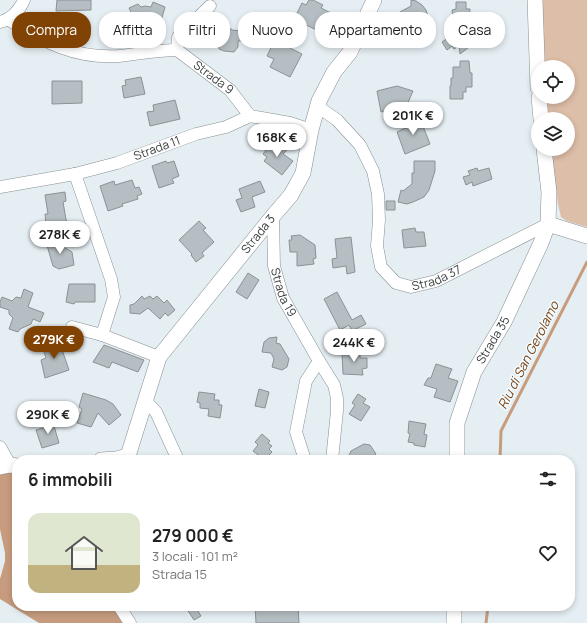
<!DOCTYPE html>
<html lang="it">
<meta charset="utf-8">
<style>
body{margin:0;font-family:Manrope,sans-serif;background:#f6f6f6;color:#222;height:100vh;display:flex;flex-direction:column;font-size:15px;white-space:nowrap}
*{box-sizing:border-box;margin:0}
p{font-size:13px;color:#767676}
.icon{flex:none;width:22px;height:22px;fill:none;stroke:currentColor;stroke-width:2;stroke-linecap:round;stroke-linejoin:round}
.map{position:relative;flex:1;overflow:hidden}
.side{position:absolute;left:12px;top:455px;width:563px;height:156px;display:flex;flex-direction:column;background:#fff;border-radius:16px;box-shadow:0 2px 6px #0003}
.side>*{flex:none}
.banner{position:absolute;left:12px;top:12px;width:563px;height:36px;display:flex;gap:8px}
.tools{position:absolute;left:531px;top:60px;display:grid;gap:8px}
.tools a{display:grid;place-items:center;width:44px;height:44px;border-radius:50%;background:#fff;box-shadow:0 2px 6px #0003;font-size:20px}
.price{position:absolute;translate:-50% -34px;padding:0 9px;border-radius:14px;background:#fff;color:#222;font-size:13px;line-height:26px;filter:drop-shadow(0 1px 2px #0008)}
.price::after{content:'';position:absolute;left:50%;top:24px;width:12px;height:9px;margin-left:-6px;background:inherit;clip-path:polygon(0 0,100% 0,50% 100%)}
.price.active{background:#814303;color:#fff}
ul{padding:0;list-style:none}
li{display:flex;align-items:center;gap:12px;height:100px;padding:0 16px}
li span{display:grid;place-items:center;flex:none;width:112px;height:80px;border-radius:12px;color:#555}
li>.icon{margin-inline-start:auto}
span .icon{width:48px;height:48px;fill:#fffc;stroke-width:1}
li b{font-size:17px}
h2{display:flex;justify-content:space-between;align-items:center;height:48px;padding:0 16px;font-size:17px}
.tag{padding:0 14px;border-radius:16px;background:#fff;box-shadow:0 2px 6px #0003;font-size:14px;line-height:36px}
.tag.active{background:#814303;color:#fff}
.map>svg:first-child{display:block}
</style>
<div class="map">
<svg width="587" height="623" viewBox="0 0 587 623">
<rect width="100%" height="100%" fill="#e5eef3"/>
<path fill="#ddbea8" d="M540,0h47v227l-20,-6 -6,-4 -3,-13 -7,-55h17v-30h-21l-2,-22h23v-30h-25z"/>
<path fill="#c79c7e" d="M17,471v135h100l9,17h-87l-39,-24v-20l5,-18v-8l-5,-24v-56z"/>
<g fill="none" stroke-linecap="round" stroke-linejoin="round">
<path stroke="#c69c7d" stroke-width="3" d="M500,460l1,-29 86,-169
M486,623l2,-17"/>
</g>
<path fill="#b5bec2" stroke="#8a9296" d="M57,0h34v10l-35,1z
M309,0h4l10,5 -2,3 20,10 -10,19 -37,-18 8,-16 4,2z
M411,0l5,1 6,4 4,5 2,6v10l-3,4 -5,2 -6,-1 -1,-7 -5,3 -8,-15 11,-6z
M153,2l12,5 -5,18 -13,-4 -10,6 -8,-11 3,-2 -3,-6 9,-4 3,3 4,-1 6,1z
M456,2h10v7h4l-1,13 3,4 -3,6 4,5 -3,2 3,5 -13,10 -1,-8 -5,3 -2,-3 -5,4 -5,-8 6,-4 -3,-5 9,-6 -2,-17 4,-1z
M220,20l12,10 10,1v10h-4v6l-4,5 -10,-1 -5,-2 -2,-9 -7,-7z
M276,37l14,7 -2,3 14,7 -12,23 -20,-10 4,-8 -7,-3z
M460,61h9l1,12h2v14h-6v5h-3v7h-13v-13h1v-8h2v-11h7z
M141,77l4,17 -21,4 -2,-12 4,-1 -1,-5z
M52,81h30v22l-30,1z
M397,86l16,5 -6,14 -26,7 -4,-21z
M175,100l5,19 -30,7 -3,-14 7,-1 -1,-6z
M416,116l3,6 2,-1 9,23 -25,10 -8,-22 11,-5 -2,-7z
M274,140l13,10 -4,4 10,7 -11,14 -18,-14 3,-4 -4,-3z
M166,161l1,2 7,-2 5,15 -7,3 2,4 -15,5 -7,-22z
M414,161h21v10l-6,19 -5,7 -11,5 -6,2 -9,-2 3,-12 2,1 9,-7v-11h2z
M477,168l1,3 11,-3 3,11 -19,7 -1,-4 -6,3 -3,-8 7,-2 -2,-4z
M132,180l3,8 4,-1 3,7 -5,2 1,3 -16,5 1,2 -15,5 -8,-25 14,-5 1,4z
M260,181l5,11 -13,5 3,10 -14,5 -5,-12 6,-2 -3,-9z
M65,192l1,9 -3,1 4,23 -12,1 -1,-3 -8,1 -1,-10h3l-3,-19z
M386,201h9v9h-9z
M199,221l7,7 -3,2 11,12 -12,11 2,3 -8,6 -5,-7 1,-1 -13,-14z
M415,228l1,4h8l2,14 -22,2 -2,-18z
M300,235l15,10 1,13 -3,1 1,5 -17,2v-14h-7l-1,-12h3l-1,-4z
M351,237l4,35 -8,2 -1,-8 -13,2 -1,-9 5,-1 -2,-19z
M55,239l1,7h6l10,6 2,13 -15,4 -6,-3 -7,-24z
M248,273l11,7 -12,19 -11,-7z
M69,284h26v18h-20l-1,2 -8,-2z
M24,289l9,4 -5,14 16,6 -4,9 -7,-3 -2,5 -11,5 -2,3 -9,-3 4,-11 -4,-4v-4l-9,-3v-5l2,-5 10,4 4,-4 5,1z
M337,292l15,28 9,-5 5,9 -14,7 -3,-6 -9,5 -16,-31z
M142,296l2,3 6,-3 3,3 4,-3 7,7 3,-3 8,10 -7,6 -3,-3 -5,6 -12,-11 -8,6 -10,-1v-8l4,-1z
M277,337l-1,6 4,1 9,15 -2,8 -5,3 -10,-3 2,-8 -3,-6 -9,-1 2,-10 5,-4z
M59,341l10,29 -24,8 -4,-18 5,-2 -4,-12z
M104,345l40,15 -6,12 -26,-10 -3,6 -16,-6z
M352,348h8v10h7v10l-5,1 1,6 -20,-1 -1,-21 10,-1z
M436,364l16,5 -4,9 10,3 -8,21 -16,-5 3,-8 -13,-4 4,-7h3z
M259,389l10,3 -4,16 -10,-2z
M199,392l16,2 -1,6h5v5h3l-2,13 -12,-2 1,-7 -9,-1v-5l-3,-1z
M83,393l23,7 7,4 8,11 -12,10 -11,-12 -7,14 -14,-4 5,-14 -3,-2z
M358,394l8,5 -3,4 7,4 -9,14 -12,-7 6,-9 -3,-2z
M52,419l7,24 -17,5 -6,-18 10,-3 -2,-6z
M409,421l17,3 -2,10 3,1 -2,12 -11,-2v-2l-6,-1 2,-8 -2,-1z
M262,434l8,7 -2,2 4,3 -3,3 3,3 -7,7 -3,-3 -1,1 -8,-6 5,-6 -3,-3z
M364,444l6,1 6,9 -8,6h-21l4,-9z
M185,606h10l6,10 -7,4z
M255,606h22v2l21,-2 1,17h-43z"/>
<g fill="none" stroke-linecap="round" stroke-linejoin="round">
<g stroke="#889094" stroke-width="13">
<g id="minor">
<path id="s1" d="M9,20c34,22 67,39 110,36 19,-2 38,-6 58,-6l53,40 20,26"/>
<path d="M0,22c12,-3 19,-11 24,-22"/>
<path d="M177,50l1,-13 32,-31"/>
<path id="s2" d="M317,106l20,14 23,25 13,26 5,23 1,26 -2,26 4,21 15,16 15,4 25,-6 112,-57"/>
<path d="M75,174l36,105 3,18 -12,38"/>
<path id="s3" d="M0,187l75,-13 42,-11 79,-29 30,-7 24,-11 40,7 21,7"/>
<path id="s4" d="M273,216l1,50 9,32 36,63 15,24 3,13v13l-5,49"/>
<path d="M72,327l30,8 57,22"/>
<path d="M146,401l10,11 22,48"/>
<path d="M0,447l10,18"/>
<path d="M305,460l-9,-28 10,-51 13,-20"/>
<path d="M119,606l11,17"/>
</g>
</g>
<g stroke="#889094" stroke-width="16">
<g id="tertiary">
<path d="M535,0l3,88"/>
<path d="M539,97l2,22"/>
<path d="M548,224l39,12"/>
<path id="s5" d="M101,460l15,-1 12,-3 31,-99 114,-141 18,-21 12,-22 8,-43 8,-29 15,-29 16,-20 24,-52"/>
<path id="s6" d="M457,460v-37l17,-51 30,-50 37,-79 7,-19 1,-32 -5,-43"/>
<path d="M0,467l10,-2 7,1"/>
<path d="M454,623v-17"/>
</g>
</g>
<use href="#minor" stroke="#fff" stroke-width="12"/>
<use href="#tertiary" stroke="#fff" stroke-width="15"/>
</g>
<g text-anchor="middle" stroke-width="3" stroke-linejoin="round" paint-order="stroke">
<g font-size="12" fill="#3a3e3f" stroke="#f4fbff">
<text dy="4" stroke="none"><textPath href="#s1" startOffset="222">Strada 9</textPath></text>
<text dy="4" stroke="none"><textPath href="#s3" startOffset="162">Strada 11</textPath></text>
<text dy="4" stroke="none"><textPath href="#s5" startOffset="289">Strada 3</textPath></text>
<text dy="4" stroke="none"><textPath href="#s2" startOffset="249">Strada 37</textPath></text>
<text dy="4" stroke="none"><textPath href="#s4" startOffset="78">Strada 19</textPath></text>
<text dy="4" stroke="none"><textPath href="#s6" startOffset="128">Strada 35</textPath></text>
</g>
<g font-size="13" font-style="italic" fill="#794212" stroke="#f4fbff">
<text transform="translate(528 355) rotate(-63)" y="5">Riu di San Gerolamo</text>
</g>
</g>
</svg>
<div class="tools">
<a><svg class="icon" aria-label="locate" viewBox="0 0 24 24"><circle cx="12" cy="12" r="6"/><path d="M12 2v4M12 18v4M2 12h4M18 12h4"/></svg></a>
<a><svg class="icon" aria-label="layers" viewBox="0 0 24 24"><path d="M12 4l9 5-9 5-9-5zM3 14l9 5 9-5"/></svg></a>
</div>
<b class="price" style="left:413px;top:136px">201K €</b>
<b class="price" style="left:277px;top:158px">168K €</b>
<b class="price" style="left:60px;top:255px">278K €</b>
<b class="price active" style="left:54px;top:360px">279K €</b>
<b class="price" style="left:354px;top:363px">244K €</b>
<b class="price" style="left:48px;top:435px">290K €</b>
<div class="banner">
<a class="tag active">Compra</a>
<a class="tag">Affitta</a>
<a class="tag">Filtri</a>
<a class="tag">Nuovo</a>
<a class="tag">Appartamento</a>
<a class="tag">Casa</a>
</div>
<section class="side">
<h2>6 immobili<svg class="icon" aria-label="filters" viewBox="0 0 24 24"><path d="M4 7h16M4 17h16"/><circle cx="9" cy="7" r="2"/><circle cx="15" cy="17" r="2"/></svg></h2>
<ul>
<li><span style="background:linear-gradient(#dfe7d0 65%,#c2b280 0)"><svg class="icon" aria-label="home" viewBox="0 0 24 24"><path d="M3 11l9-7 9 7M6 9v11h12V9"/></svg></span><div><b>279 000 €</b><p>3 locali · 101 m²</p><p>Strada 15</p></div><svg class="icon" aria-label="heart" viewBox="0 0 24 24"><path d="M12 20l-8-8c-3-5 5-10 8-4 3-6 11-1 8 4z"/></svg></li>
</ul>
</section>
</div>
